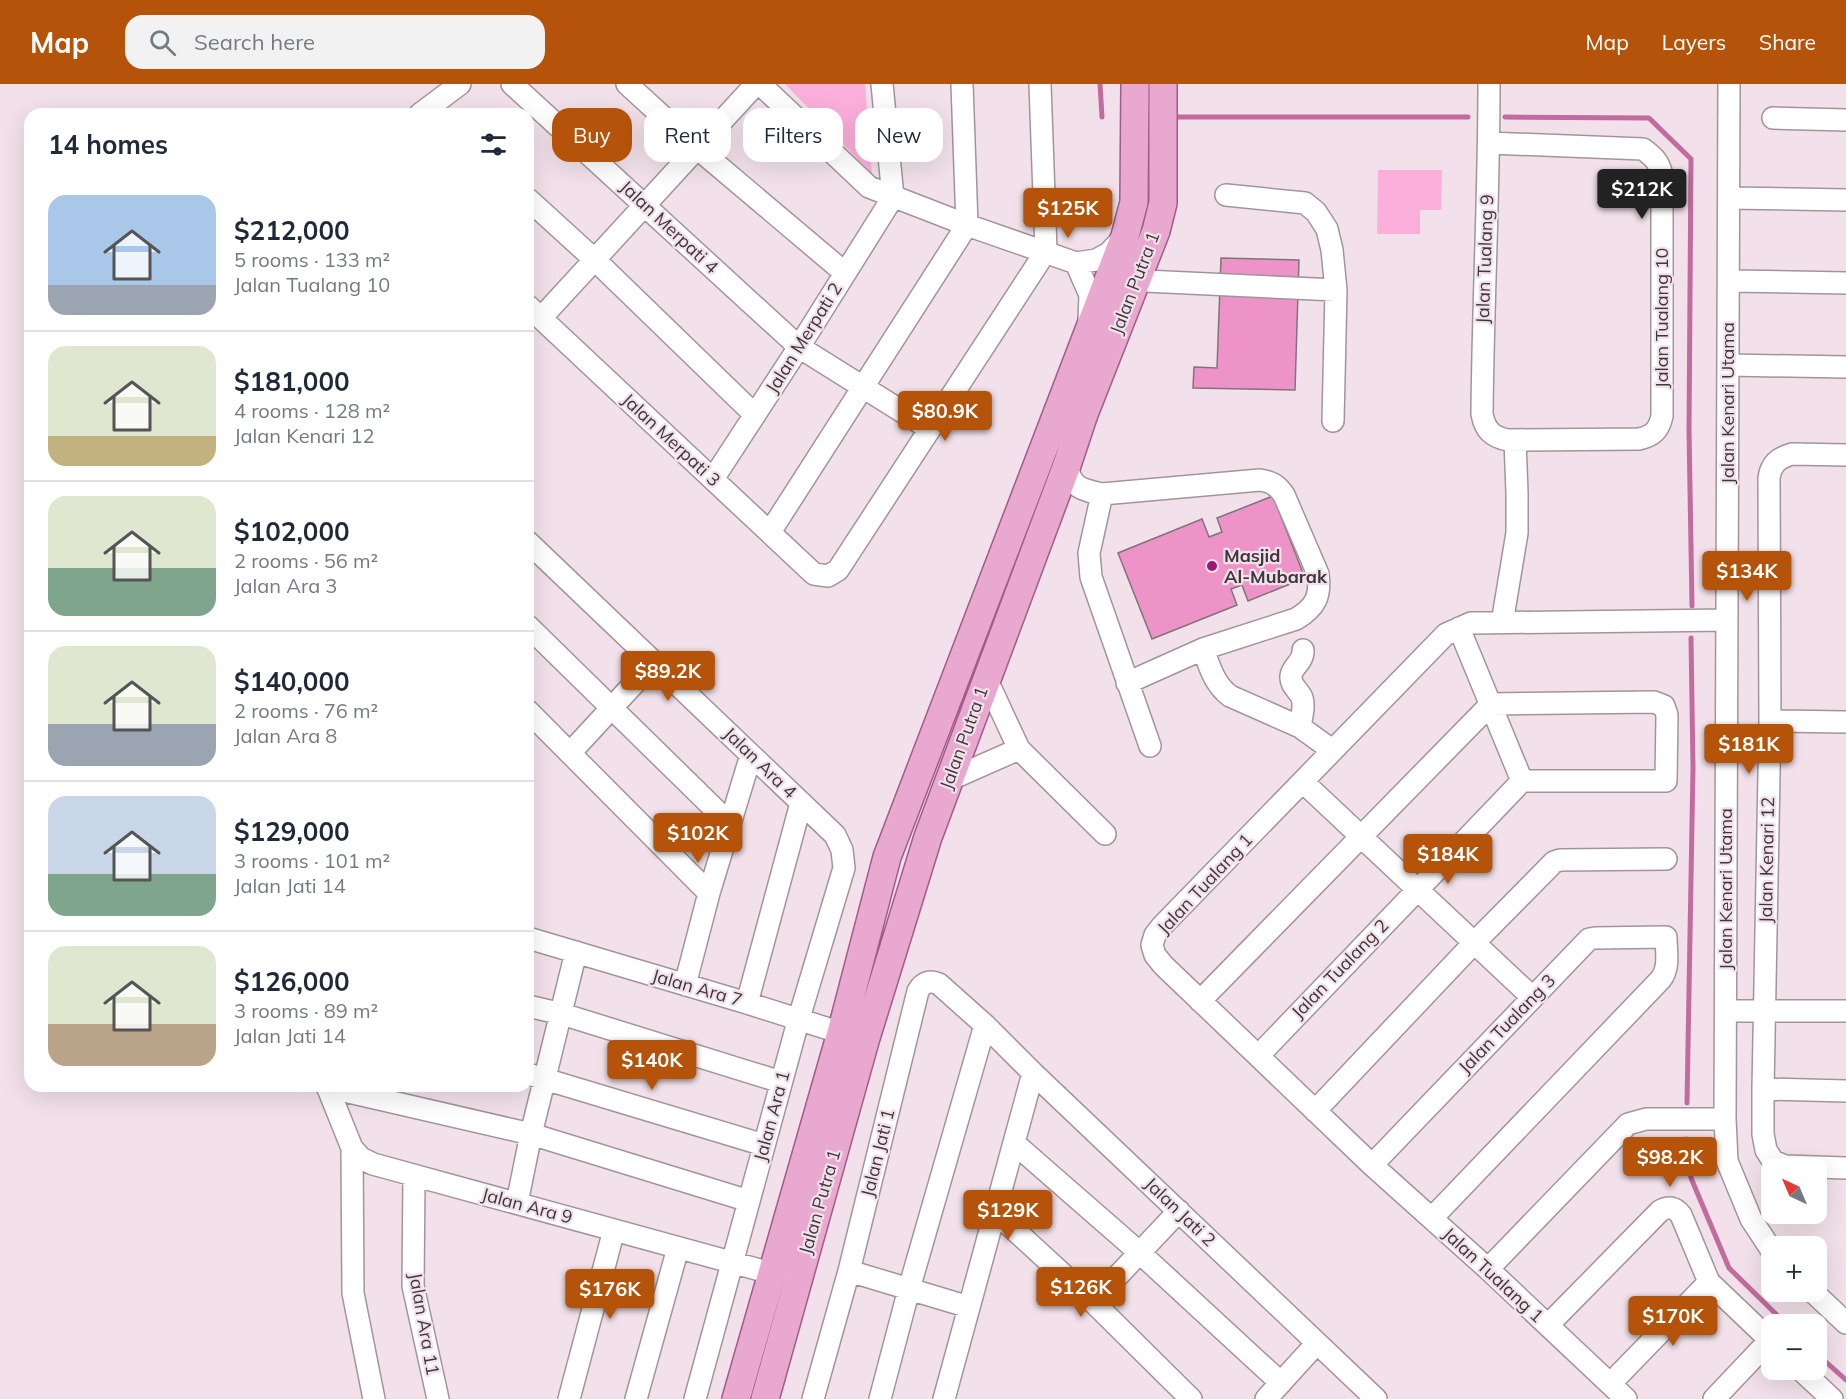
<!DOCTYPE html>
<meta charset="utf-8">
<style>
body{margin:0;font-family:Mulish,sans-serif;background:#f2f2f3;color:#1f2937;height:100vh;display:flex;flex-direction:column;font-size:22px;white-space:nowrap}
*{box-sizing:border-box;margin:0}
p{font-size:20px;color:#747a83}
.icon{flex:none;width:33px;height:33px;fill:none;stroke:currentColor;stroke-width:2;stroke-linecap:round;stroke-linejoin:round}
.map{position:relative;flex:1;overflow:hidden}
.sheet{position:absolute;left:24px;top:24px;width:510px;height:984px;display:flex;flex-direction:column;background:#fff;border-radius:18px;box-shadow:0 6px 24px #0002}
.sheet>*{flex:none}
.hud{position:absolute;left:552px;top:24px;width:570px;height:54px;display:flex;gap:12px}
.needle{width:39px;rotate:316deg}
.tools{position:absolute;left:1761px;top:1074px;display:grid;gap:12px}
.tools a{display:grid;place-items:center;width:66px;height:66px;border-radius:12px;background:#fff;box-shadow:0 6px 24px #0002;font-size:30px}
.price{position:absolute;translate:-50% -51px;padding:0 14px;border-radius:6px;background:#b45309;color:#fff;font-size:20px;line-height:39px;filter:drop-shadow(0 2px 3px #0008)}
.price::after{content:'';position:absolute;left:50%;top:36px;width:18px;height:14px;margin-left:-9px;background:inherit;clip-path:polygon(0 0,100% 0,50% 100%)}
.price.selected{background:#222;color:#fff}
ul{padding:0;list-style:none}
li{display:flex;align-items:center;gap:18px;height:150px;padding:0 24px}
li+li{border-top:2px solid #e0e1e3}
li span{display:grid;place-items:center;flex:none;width:168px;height:120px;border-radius:18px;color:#555}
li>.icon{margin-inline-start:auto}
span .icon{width:72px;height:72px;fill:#fffc;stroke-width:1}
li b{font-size:26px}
h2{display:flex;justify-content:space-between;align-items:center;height:72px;padding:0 24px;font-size:26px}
.tag{padding:0 21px;border-radius:18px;background:#fff;box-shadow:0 6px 24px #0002;font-size:21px;line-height:54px}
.tag.selected{background:#b45309;color:#fff}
header{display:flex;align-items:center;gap:36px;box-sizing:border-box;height:84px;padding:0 30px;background:#b45309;color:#fff}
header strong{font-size:28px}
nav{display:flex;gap:33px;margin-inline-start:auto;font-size:21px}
.search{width:420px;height:54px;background:#f2f2f3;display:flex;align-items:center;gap:15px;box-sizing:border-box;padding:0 21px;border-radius:18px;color:#747a83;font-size:22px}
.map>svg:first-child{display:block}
</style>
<header>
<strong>Map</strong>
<div class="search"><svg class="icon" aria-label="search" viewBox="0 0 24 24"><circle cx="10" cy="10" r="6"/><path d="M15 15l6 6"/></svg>Search here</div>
<nav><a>Map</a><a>Layers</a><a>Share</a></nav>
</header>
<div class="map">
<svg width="1846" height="1315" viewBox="0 0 1846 1315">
<rect width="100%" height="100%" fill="#f2e1ea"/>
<path fill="#fdafdc" d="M785,0h80l7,90z
M1378,86h64l-1,40h-21v24h-43z"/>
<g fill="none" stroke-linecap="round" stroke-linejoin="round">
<path stroke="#c16b9f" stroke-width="5" d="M1100,0l2,33
M1178,33h290
M1505,33l144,1 42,41 -2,271 3,176
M1687,1019l6,-336 -2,-129
M1686,1055l5,39 38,90 57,56
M1816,1269l30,27"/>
</g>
<path fill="#ed93c8" stroke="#82737b" stroke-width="1.5" d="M1221,174l78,2 -4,130 -102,-2 1,-21 23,1z
M1273,412l32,82 -57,23 -6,-16 -11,4 6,16 -85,34 -34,-86 84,-34 7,18 13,-5 -5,-14z"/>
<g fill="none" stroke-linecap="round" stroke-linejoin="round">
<g stroke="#a3949c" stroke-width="24">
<path id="minor" d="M512,0l287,263 131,82
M627,0l70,64 148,125
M760,0l109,103 98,38 109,38 20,-3 13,-7 14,-15
M882,0l11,113
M1040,0l6,167
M1729,0l-4,1035 2,42 24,58 21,32
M420,30l40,-30
M1773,34l73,2
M1489,59l154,6c11,8 16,13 19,26v241c-3,14 -9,20 -23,23l-131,1c-16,-3 -23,-10 -26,-26 1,-110 7,-220 7,-330
M1226,111l79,8 11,9 11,17 5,21 4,40 -3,131
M1729,114l117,2
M528,115l67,61 160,155
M1076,179l14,32 -1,24
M1124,196l212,10
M1729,197l117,2
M528,222l286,268 14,2 10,-6 208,-319
M541,234l215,-234
M1728,281l118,2
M1846,371l-54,-1c-14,4 -21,10 -23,24l1,243 -7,368v45l3,16 7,11 12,5 61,2
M1067,381c4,23 15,25 35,29l158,-14c12,2 17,5 24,15l34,79c3,22 -2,33 -22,45l-93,30 -76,34
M713,395l86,-132 94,-150
M1102,410l-13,59 2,24 59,169
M770,448l197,-307 -5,-141
M528,458l307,293 7,15 2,18 -45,150 -104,381
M1502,539l15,-90v-40l-2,-53
M528,542l202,198
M1459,544l63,153
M1203,565c7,18 11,35 27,47l70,31 32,23
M986,594l33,71
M528,627l181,182
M1770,637l76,1
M1300,643c1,-8 5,-21 2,-29 -3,-8 -12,-12 -11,-22 1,-10 13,-14 12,-26
M570,669l84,-91
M949,696l70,-31 86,85
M1303,698l229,215
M528,854l219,65 107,34
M685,901l24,-92 42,-138
M1200,917l291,-297 163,-2 10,4 3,9 -1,66h-144l-263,274
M747,919l54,-200
M528,922l34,8 219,68
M1726,927h120
M528,990l236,71
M327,1002l25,62 9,10 12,6 398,109
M327,1003l204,47 218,67
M1763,1005l83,2
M1315,1027l159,-168 80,-81 6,-2 106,-1
M1014,1059l126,110 141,130
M352,1064l1,145 21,106
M1372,1081l217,-226 6,-1 71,-1c0,14 4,30 -5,42l-229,239
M414,1093l-1,109 25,113
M517,1119l14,-69 45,-182
M995,1128l98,90 98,97
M1488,1185l140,-145 18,-5h79
M849,1187l120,36
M1813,1208l33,31
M1093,1218l86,-91
M1548,1241l112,-114c8,-5 15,-4 21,4l28,67 63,60
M1801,1286l31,29
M1610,1300l99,-102
M569,1315l45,-169
M636,1315l42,-151
M813,1315l36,-128 69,-280c5,-9 12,-11 21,-7l46,41 48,48 343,326
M880,1315l29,-110 76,-264
M944,1315l89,-326
M1266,1315l51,-56
M1626,1315l-138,-130 -116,-104 -209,-200 -8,-10 -3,-10 3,-10 7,-9 284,-292 25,-11 256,-3
M1714,1315l56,-59"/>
</g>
<g stroke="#a35b87" stroke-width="30">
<path id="major" d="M736,1315l105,-366 46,-176 238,-621 9,-34 1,-118
M765,1315l100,-358 63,-204 139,-372 17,-51 72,-183 7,-28v-119"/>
</g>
<use href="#minor" stroke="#fff" stroke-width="21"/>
<use href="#major" stroke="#e8a8d0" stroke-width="27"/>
</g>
<circle fill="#971971" stroke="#f2e1ea" stroke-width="2" cx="1212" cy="482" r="6"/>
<g text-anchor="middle" stroke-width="4.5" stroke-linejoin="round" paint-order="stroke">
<g font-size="18" fill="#3e373b" stroke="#f2e1ea">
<text transform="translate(669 143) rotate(43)" y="6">Jalan Merpati 4</text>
<text transform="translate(1485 175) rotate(-88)" y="6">Jalan Tualang 9</text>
<text transform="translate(1135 199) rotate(-69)" y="6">Jalan Putra 1</text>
<text transform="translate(1662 234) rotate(-90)" y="6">Jalan Tualang 10</text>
<text transform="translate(804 254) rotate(-58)" y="6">Jalan Merpati 2</text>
<text transform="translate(1728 319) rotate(-90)" y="6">Jalan Kenari Utama</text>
<text transform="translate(671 356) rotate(43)" y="6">Jalan Merpati 3</text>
<text transform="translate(964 654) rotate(-70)" y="6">Jalan Putra 1</text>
<text transform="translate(760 679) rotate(44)" y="6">Jalan Ara 4</text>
<text transform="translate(1767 776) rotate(-89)" y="6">Jalan Kenari 12</text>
<text transform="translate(1205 800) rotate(-47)" y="6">Jalan Tualang 1</text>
<text transform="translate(1726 805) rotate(-90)" y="6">Jalan Kenari Utama</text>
<text transform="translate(1340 885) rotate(-46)" y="6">Jalan Tualang 2</text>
<text transform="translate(697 904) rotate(16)" y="6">Jalan Ara 7</text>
<text transform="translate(1507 940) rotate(-46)" y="6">Jalan Tualang 3</text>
<text transform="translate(772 1032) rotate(-75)" y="6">Jalan Ara 1</text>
<text transform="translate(878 1069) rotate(-76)" y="6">Jalan Jati 1</text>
<text transform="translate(820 1118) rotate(-74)" y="6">Jalan Putra 1</text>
<text transform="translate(527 1122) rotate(15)" y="6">Jalan Ara 9</text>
<text transform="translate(1180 1128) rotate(44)" y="6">Jalan Jati 2</text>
<text transform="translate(1493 1191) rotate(43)" y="6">Jalan Tualang 1</text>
<text transform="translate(424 1240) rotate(80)" y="6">Jalan Ara 11</text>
</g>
<g font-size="18" font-weight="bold" fill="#3e373b" stroke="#f2e1ea" text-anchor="start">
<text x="1224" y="478">Masjid<tspan x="1224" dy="21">Al-Mubarak</tspan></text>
</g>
</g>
</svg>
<div class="tools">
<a><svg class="needle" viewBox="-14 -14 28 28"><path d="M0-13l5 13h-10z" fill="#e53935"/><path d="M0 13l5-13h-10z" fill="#747a83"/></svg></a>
<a>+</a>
<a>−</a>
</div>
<b class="price selected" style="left:1642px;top:136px">$212K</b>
<b class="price" style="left:1068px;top:155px">$125K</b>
<b class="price" style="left:945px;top:358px">$80.9K</b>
<b class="price" style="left:1747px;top:518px">$134K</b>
<b class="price" style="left:668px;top:618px">$89.2K</b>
<b class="price" style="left:1749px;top:691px">$181K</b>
<b class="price" style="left:698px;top:780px">$102K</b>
<b class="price" style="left:1448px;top:801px">$184K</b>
<b class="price" style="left:652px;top:1007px">$140K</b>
<b class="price" style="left:1670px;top:1104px">$98.2K</b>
<b class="price" style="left:1008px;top:1157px">$129K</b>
<b class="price" style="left:1081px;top:1234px">$126K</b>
<b class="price" style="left:610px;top:1236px">$176K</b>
<b class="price" style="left:1673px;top:1263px">$170K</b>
<div class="hud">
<a class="tag selected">Buy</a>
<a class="tag">Rent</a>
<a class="tag">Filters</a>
<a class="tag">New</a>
</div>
<section class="sheet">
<h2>14 homes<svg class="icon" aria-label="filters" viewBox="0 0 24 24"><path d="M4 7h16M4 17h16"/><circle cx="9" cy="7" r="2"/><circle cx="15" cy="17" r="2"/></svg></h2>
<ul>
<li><span style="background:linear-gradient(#a9c7e8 75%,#9aa5b1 0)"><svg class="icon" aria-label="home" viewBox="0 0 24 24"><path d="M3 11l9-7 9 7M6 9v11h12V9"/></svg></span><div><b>$212,000</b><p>5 rooms · 133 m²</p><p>Jalan Tualang 10</p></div></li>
<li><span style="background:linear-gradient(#dfe7d0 75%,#c2b280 0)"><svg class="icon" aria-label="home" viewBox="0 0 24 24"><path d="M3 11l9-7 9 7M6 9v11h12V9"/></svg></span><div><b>$181,000</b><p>4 rooms · 128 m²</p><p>Jalan Kenari 12</p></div></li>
<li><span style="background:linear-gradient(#dfe7d0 60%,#7fa58c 0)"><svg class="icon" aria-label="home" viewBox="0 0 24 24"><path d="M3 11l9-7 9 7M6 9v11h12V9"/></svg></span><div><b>$102,000</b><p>2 rooms · 56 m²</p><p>Jalan Ara 3</p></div></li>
<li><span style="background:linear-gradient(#dfe7d0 65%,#9aa5b1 0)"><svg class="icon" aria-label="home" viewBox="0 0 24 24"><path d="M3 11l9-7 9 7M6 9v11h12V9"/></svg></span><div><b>$140,000</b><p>2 rooms · 76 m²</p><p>Jalan Ara 8</p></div></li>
<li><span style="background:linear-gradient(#c9d6e8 65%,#7fa58c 0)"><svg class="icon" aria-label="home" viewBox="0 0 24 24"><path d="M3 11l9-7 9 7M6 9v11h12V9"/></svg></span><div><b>$129,000</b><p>3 rooms · 101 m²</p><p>Jalan Jati 14</p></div></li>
<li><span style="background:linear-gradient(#dfe7d0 65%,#b9a48a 0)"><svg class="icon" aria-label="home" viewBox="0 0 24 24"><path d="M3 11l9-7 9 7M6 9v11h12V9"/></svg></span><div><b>$126,000</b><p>3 rooms · 89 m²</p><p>Jalan Jati 14</p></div></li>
</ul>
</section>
</div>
